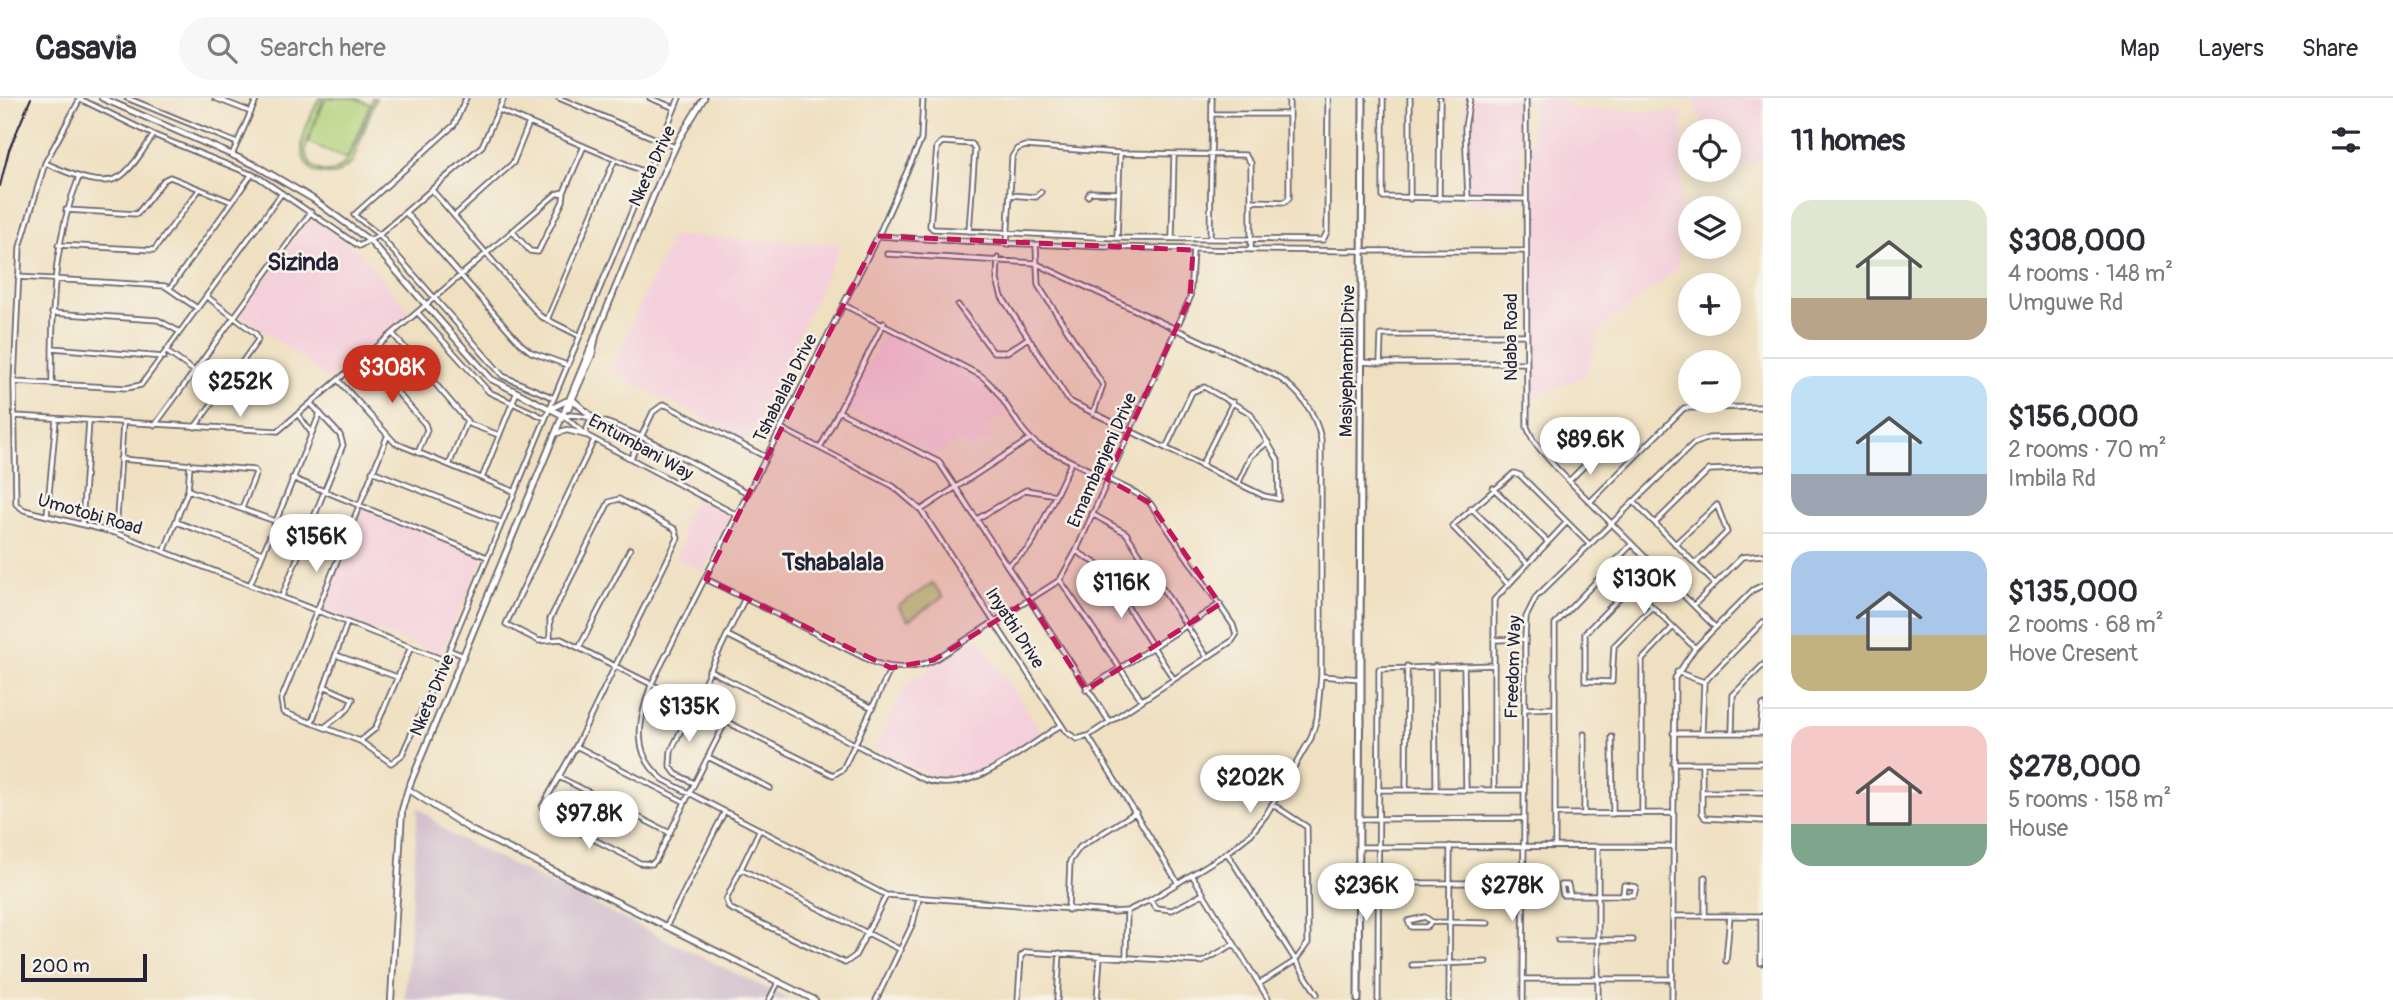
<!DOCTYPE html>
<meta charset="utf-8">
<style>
body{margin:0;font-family:Pangolin,sans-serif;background:#f7f7f7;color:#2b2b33;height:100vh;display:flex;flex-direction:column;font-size:26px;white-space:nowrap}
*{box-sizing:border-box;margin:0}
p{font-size:23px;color:#7c7c81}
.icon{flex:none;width:38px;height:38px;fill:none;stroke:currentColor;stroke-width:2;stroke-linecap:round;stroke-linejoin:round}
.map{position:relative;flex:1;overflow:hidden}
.sheet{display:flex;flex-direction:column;background:#fff;width:630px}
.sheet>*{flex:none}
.tools{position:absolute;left:1678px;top:21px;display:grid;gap:14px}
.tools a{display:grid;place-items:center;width:63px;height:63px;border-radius:50%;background:#fff;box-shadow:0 4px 18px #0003;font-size:35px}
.scale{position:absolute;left:21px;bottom:18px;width:126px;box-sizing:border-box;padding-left:7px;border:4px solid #22223b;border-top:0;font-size:19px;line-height:24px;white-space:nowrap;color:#22223b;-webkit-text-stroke:5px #f7f3e8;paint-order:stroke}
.price{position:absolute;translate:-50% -60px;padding:0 16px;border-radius:24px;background:#fff;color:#222;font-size:23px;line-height:46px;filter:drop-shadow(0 2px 4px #0008)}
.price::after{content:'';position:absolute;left:50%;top:42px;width:21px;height:16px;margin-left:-10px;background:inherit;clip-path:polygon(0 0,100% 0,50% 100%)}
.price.active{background:#c8321e;color:#fff}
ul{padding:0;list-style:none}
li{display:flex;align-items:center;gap:21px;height:175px;padding:0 28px}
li+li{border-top:2px solid #e1e1e2}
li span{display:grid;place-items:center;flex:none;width:196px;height:140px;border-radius:21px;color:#555}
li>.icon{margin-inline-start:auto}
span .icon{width:84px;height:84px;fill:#fffc;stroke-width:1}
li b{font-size:30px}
h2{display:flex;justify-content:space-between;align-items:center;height:84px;padding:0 28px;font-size:30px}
header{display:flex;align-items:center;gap:42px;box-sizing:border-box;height:98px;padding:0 35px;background:#fff;border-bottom:2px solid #e1e1e2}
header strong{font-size:33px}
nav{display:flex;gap:38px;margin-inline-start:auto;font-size:24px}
.search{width:490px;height:63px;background:#f7f7f7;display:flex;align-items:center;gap:18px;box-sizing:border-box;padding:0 24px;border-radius:38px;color:#7c7c81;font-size:26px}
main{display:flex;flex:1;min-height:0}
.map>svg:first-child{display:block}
</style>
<header>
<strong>Casavia</strong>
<div class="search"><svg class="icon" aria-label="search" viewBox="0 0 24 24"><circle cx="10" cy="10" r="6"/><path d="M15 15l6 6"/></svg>Search here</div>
<nav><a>Map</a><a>Layers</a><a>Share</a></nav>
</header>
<main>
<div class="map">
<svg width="1763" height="902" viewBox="0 0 1763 902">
<rect width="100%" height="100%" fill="#f7f3e8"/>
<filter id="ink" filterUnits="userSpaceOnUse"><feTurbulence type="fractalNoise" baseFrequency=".0143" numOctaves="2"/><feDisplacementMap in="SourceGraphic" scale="14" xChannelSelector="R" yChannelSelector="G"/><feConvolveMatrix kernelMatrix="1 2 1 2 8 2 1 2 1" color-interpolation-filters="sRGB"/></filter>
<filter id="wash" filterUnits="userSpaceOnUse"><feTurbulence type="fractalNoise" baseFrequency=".00686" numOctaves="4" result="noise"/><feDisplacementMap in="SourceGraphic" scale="28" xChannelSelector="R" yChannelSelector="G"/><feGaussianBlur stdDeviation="1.57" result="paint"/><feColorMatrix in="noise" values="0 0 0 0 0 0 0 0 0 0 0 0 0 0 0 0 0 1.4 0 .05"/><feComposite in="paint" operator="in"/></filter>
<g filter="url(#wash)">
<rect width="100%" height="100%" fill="#efe0c1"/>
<path fill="#f4cfdc" d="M1465,0h55l1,105 -55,2z
M1532,0h27l16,12 108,2 -5,156 -79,63 -12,43 -55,25z
M1689,0h74v61l-44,17 -2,-6h12v-39h-25l-9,-29z
M311,121l51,35 48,58 -82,67 -88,-66z
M672,138l169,8 -93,197 -138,-69z
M886,232l92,49 30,34 -23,13 8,11 -24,12 -9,-9 -24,15 -89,-46z
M695,401l29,14 4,7 -25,52 -28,-14 9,-20 -3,-11z
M361,409l122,50 -43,97 -122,-45z
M978,539l64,96 -75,44 -35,-1 -57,-28 31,-64z"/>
<path fill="#d0bdcc" d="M418,709l33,28 339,165h-385z"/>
<path fill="#b1d179" stroke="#6a7a5a" stroke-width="2" d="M319,0h4l-18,53 6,14c29,22 41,-13 50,-34 4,-11 10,-22 11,-33h4l-24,65 -17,12 -21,-3c-25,-20 -5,-50 5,-74z
M326,0h29l15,6 -23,55 -40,-17z
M933,485l10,14 -35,23 -10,-14z"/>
</g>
<g filter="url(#ink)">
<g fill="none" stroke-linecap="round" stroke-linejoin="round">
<g stroke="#6a646a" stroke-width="7">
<path id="minor" d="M78,0l76,37 104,42 101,69 20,-11 103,-89 22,-48
M127,0l110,45
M215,0l36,14
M466,0l-12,27 -100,90 25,20 124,141 51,22
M559,0l116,49
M650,0l25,10
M1383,0v99l142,2
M1526,0l1,329 7,15 24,28 157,157
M80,1l-35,64 -25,84 -6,135 2,122 8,6 92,23 328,127 5,-10 15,6
M499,12l148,63
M1212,16h77
M232,57l25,-57
M45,65c20,8 55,27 76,13 13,-9 23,-28 32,-40
M432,92l108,126 40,20
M1010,97l26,2 5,-5
M1088,98l2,-4 28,1
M1410,101v-101
M1439,101l1,-101
M1468,101l-3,-72 5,-29
M1251,103l34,1 4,-4v-100
M66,112l71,4 27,-34 6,-3 62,25
M406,115l115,131 10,8 36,13
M454,118l59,-53 16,-40
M512,133l18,20 8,1 25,-51 1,-9
M969,133l6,-82 -3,-5 -30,-2 -5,5 -7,79 3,3 184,9 206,2 4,-8 1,-134
M878,138c216,15 431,15 647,15
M1117,140l3,-85
M1172,140l2,-84
M1210,141l2,-141
M58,147l96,5 45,-60
M1007,147l5,-88 5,-8 8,-3 95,7 125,2 6,8v87
M1036,148l2,39 65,100 -10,29
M887,156l148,9 241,113c23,14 39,36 45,63v237l-4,42 -6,20 -45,77 -15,19 -24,19 -77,47 -23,11 -14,1 -227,-17 -222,-115c-34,-26 -25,-60 -13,-95l227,-449 43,-96 2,-42
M998,160l-1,22 5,17 67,104 195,95 15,3 -1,-39 -28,-47 -46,-26 -12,5 -26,56
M18,179l147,9 32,22
M170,190l82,-114
M844,207l136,70c25,18 34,52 58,70l98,48 14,10 83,122 3,10 -4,6 -144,95
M958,207l35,47h14l21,-14
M52,215l106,7 22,12
M418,215l71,79 56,26
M547,222l68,-161
M393,236l74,87 -18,44
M1525,237h-144l-1,28h145
M52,250l112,9
M167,254l27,19
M366,259l59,67 2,6 -9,23
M1361,264l19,1
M339,283l56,62 118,48
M14,284l113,6 14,-3 141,-192
M52,285c0,-71 0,-139 27,-206
M840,314l99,50 170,259
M15,318l263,15 278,-237 8,-2 20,-46
M299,318l11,15
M564,318c40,-8 145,57 184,77
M564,318l22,19 151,80
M467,325l32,12
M155,327l156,-213
M195,329l63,-87 -2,-6 -50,-38
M781,330l112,58 28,24 145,222 11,7 11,-3 90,147
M585,335l7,-16
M387,339l-106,263 2,12 77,29 31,22 11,-8 42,-95
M594,342l-88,184 33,17 22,-2 272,136 10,-6 48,-101
M820,350l64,-125
M631,360l22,-46 11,-8 102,53
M120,361l134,11 2,3 -14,35
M1201,368l32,-64
M372,373l128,51
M292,380l195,79
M482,380l34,-84
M1569,383l25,-25
M1239,384l12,-26 17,-14
M1493,390l55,54
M188,392l87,31
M1633,403l82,83
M1590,404l94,-94 79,-1
M1471,410l56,55
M921,412l109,-71
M1092,416l34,19 81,124
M47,417l9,-96
M977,421l49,-29 30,5
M176,424l86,31
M1655,425l54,-53 54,-2
M82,426l7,-103
M116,435l7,-109
M1675,446l42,-39 10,27 -32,32
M1076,453l26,16 71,111
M164,454l24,-62 2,-26
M1007,468l20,-16 7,-10 37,-77
M1610,468l84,81
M706,481l167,83c21,8 40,8 61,-2l126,-80 16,-29 114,-253 3,-48
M1060,482l81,119
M1507,485l-55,-57 62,-53 6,2 69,69
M250,487l70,-172
M1631,488l-46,47v48l27,1 2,-36 38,-39
M282,498l61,-151 -3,-10 -28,-30
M1694,507l48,-48 21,-2
M727,537l146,73
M550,540v-19l59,-117 10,-3 56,30 3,9 -3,6 -99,202 -34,61 6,9 92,47 12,1 4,-4 69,-137
M1495,542l30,-1
M579,550l51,-99
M449,552l230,-552
M336,557l61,22
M1435,568l1,124
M1464,568l2,124
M709,572l214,109c45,19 100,-30 138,-54
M1677,574l27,10
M1321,578l40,3
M1086,592l134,-86
M1525,611l30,-1
M312,624l35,-99
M325,629l23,-18 5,-10 -27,-12
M1673,635h90
M1702,635l2,-51 59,-60
M1732,635l1,-38 30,-30
M1760,635l3,-28
M1584,636v80
M1612,639l1,77
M360,643l15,-12 36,-82
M576,648l109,56
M708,659l62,31
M1673,665h90
M1702,665v50l3,5 58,3
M559,679l111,56
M694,685l-18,-9 -6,-8 1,-15 74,-153
M1406,691l1,-123
M1378,692h146
M1494,692v-190l73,-78
M1702,694h61
M1642,715v-153l31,-33
M1556,716l116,-1
M1361,721l162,-1
M759,733l-33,69 3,8 116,55 10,-7 31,-60
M1555,748v-222l77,-80
M1361,749l312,-1
M1227,755l90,141
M741,771l160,81
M1192,777l77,125
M1705,779v39
M1415,785h72
M1570,796l-2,-9h-7l2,10h71l2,-8 -12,-2 -1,9
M1150,802l6,8 16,2 31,-16
M1068,812l2,-49 10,-14 56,-35
M1673,818h90
M1761,818v47
M1432,824l-6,5h-15l-3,-6 17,-4 7,5 56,1
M667,827l57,-112
M1558,842h75
M1126,858l1,-45
M1726,863l4,-45
M1412,867l74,-3
M1524,881h148
M1259,886l36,-23 13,-18 -1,-116 -35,-23
M769,902l10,-19
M876,902l37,-77 6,-24
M1018,902l3,-44 5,-4 176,10 32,-18
M1057,902l3,-47
M1097,902l3,-44
M1378,902l1,-331 115,-4
M1449,902l1,-154
M1523,902l2,-361 1,-22 10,-20 157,-153 16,-6 54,-1
M1598,902v-154
M1672,902l3,-322 20,-30 58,-58 10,-5"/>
</g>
<g stroke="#6a646a" stroke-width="8">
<path id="tertiary" d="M102,0l153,67 58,34 57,42 121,138 73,37
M573,302l19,17
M550,311l16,-8
M568,311l24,-54 4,-19
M557,335l10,-3 19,5
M408,691l63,41 344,170
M391,902l11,-190 6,-21 252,-609 19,-41 25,-41"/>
</g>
<g stroke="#6a646a" stroke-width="9">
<path id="primary" d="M1361,627v-99
M1358,902l5,-902"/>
</g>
<use href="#minor" stroke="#fff" stroke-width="3.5"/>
<use href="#tertiary" stroke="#fff" stroke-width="4.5"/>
<use href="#primary" stroke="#fff" stroke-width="5"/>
<path stroke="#22223b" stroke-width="2" d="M0,88l9,-36 22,-52"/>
</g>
</g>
<path fill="#c2185b" fill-opacity="0.2" stroke="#c2185b" stroke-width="5" stroke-dasharray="14 9" stroke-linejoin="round" d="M878,138l315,14 -3,48 -83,181 43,24 70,101 -134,86 -57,-90 -95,60 -43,8 -185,-89z"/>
<g text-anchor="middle" stroke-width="5" stroke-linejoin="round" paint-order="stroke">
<g font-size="18" fill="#22223b" stroke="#f7f3e8">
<text transform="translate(652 68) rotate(-65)" y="6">Nketa Drive</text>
<text transform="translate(1511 239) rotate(-90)" y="6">Ndaba Road</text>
<text transform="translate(1347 263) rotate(-89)" y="6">Masiyephambili Drive</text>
<text transform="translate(785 290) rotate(-63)" y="6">Tshabalala Drive</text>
<text transform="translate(641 349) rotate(29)" y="6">Entumbani Way</text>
<text transform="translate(1102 362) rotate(-66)" y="6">Emambanjeni Drive</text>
<text transform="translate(90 416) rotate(16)" y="6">Umotobi Road</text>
<text transform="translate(1015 530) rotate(57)" y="6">Inyathi Drive</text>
<text transform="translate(1513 569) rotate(-88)" y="6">Freedom Way</text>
<text transform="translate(432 597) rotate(-67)" y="6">Nketa Drive</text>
</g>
<g font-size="24" font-weight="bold" fill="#22223b" stroke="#f7f3e8">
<text x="303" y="172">Sizinda</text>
<text x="833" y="472">Tshabalala</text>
</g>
</g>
</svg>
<div class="tools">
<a><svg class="icon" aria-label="locate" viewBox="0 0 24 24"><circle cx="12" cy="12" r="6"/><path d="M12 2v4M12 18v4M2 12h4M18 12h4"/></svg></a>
<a><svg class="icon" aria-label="layers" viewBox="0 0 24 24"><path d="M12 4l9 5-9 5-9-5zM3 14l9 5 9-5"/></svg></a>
<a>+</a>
<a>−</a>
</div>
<div class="scale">200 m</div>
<b class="price active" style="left:392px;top:307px">$308K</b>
<b class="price" style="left:240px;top:321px">$252K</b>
<b class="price" style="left:1590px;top:379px">$89.6K</b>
<b class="price" style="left:316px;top:476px">$156K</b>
<b class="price" style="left:1644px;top:518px">$130K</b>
<b class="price" style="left:1121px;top:522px">$116K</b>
<b class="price" style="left:689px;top:646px">$135K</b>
<b class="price" style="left:1250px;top:717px">$202K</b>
<b class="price" style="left:589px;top:753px">$97.8K</b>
<b class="price" style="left:1366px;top:825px">$236K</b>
<b class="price" style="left:1512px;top:825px">$278K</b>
</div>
<section class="sheet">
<h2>11 homes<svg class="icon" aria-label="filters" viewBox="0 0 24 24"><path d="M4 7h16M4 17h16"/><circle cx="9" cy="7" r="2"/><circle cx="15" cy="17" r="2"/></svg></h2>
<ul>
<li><span style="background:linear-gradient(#dfe7d0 70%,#b9a48a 0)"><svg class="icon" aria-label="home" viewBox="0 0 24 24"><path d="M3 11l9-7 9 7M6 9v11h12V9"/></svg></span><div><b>$308,000</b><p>4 rooms · 148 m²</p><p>Umguwe Rd</p></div></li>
<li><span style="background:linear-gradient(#bfe0f5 70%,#9aa5b1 0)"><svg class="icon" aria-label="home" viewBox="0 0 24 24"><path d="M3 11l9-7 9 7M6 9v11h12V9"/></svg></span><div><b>$156,000</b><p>2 rooms · 70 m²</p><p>Imbila Rd</p></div></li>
<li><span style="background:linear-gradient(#a9c7e8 60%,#c2b280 0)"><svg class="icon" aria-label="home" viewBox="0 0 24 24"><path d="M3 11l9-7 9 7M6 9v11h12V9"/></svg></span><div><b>$135,000</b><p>2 rooms · 68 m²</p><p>Hove Cresent</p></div></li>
<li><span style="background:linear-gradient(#f6c9c9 70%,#7fa58c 0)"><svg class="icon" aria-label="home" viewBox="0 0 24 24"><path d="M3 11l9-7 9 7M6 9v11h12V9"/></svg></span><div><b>$278,000</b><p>5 rooms · 158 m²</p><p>House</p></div></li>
</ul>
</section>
</main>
